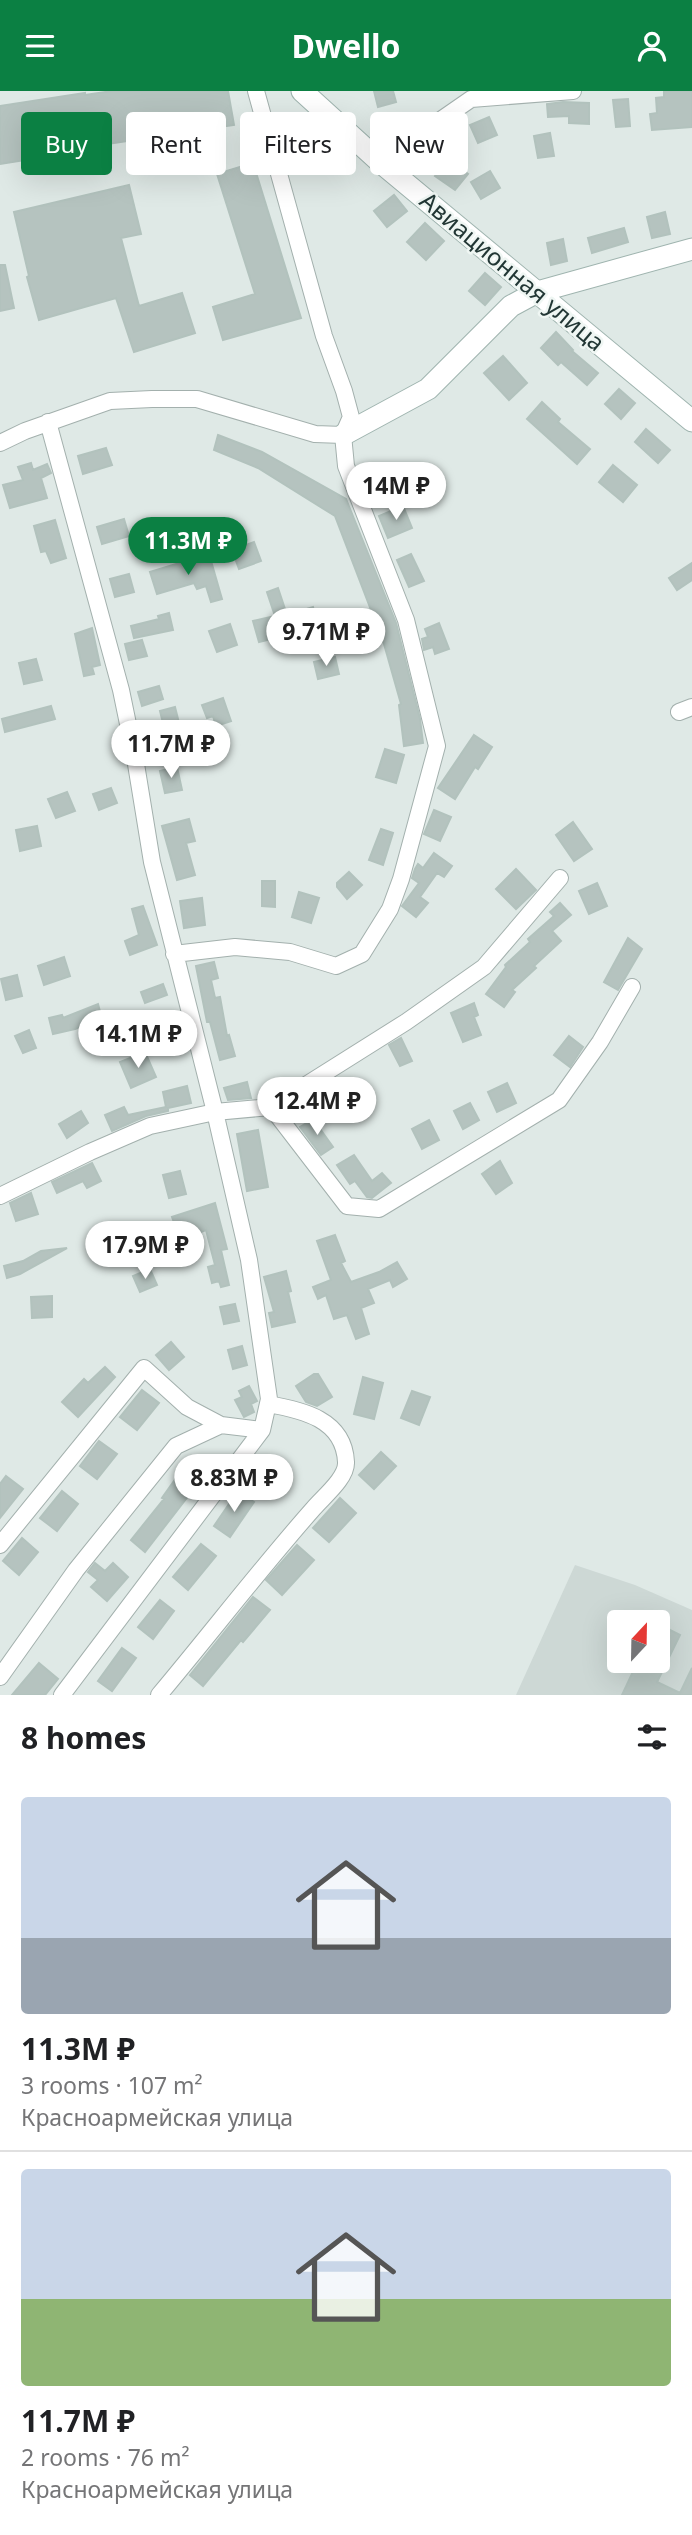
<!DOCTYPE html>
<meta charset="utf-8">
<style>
body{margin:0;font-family:"Noto Sans",sans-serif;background:#f2f2f2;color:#202124;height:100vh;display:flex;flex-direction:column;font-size:26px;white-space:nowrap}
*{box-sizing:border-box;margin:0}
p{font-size:23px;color:#757577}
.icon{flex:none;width:38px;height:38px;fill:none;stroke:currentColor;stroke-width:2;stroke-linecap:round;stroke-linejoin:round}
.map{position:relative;height:1604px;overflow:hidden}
.panel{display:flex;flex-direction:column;background:#fff;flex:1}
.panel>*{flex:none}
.top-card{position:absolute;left:21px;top:21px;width:651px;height:63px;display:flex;gap:14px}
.needle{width:46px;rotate:22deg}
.tools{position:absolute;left:607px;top:1519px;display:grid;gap:14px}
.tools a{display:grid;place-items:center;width:63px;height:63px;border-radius:7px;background:#fff;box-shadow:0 7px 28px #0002;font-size:35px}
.price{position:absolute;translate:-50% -60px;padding:0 16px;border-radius:24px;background:#fff;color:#222;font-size:23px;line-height:46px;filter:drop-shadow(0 2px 4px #0008)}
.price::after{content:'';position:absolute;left:50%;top:42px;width:21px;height:16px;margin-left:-10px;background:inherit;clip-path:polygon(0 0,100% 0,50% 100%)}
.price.selected{background:#0b8043;color:#fff}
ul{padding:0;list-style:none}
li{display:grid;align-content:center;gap:14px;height:371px;padding:0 21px}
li+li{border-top:2px solid #e0e0e0}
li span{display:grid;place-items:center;height:217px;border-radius:7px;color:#555}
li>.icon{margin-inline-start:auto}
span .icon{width:126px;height:126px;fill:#fffc;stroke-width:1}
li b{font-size:30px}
h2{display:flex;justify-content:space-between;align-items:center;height:84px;padding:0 21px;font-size:30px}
.tag{padding:0 24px;border-radius:7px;background:#fff;box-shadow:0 7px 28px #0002;font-size:24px;line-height:63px}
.tag.selected{background:#0b8043;color:#fff}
header{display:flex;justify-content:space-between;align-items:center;height:91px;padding:0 21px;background:#0b8043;color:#fff;font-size:32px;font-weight:700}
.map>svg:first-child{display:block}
</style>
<header><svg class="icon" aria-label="menu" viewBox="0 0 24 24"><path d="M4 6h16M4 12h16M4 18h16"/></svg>Dwello<svg class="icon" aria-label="person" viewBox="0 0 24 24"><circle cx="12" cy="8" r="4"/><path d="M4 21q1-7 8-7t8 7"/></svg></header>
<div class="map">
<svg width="692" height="1604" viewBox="0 0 692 1604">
<rect width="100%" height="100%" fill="#dfe9e6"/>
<path fill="#cdd8d5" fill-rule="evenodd" d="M575,1474l60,20 57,25v85h-176zM620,1531h38v39h-38z"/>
<path fill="#b5c3bf" stroke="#b2c2bd" stroke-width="2" d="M112,0h116l6,34 -140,21v3l-94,15v-58l85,-13v2z
M374,0h19l3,11 -18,5z
M664,0h28v36l-40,3 -2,-16 7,-1 -1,-15 8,-1z
M628,8l2,27 -14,1 -3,-27z
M563,11l26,1v21l-20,-1v-7l-21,1 -1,-13z
M489,26l8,18 -19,8 -8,-18z
M550,42l4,23 -16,2 -4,-22z
M448,68l20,15 -13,16 -20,-14z
M253,72l48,155 -78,22 -10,-33 42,-13 -38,-120z
M490,80l10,17 -19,11 -10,-17z
M129,94l12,49 -20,4 18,68 43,-13 13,40 -61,19 -18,-54 -77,22 -12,-43 2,-1 -15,-64z
M394,104l13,16 -20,16 -13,-16z
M665,121l5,22 -18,4 -5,-21z
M425,132l19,18 -18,19 -19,-18z
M624,137l4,14 -36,11 -4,-15z
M563,148l4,22 -16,4 -4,-22z
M0,174h5l9,43 -14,3z
M485,182l16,14 -16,18 -16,-14z
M556,241l17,18 -1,1 26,22 -11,12 -26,-23 -3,3 -17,-17z
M503,265l24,27 -18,17 -25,-27z
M619,298l16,14 -14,16 -16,-15z
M542,311l18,17 -2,3 32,27 -13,15 -50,-45z
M646,338l24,21 -12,13 -23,-21z
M218,344l44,17 84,47 50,124 24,96 3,24 -19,3 -5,-41 2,-1 -17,-60 -49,-128 -77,-48 -44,-18z
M106,357l6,17 -29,9 -5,-18z
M31,372l2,7 14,-6 4,9 -10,5 6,20 -37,10 -7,-23 20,-5 -5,-13z
M613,374l24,20 -14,17 -24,-20z
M403,415l9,22 -24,10 -9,-22z
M124,428l5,17 -27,8 -5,-17z
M55,429l11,38 -15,5 -5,-12 -5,1 -7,-26z
M254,451l7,19 -22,8 -7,-19z
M209,463l13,45 -11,3 -5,-16 -9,3 -3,-6 -37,11 -7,-22z
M411,463l13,27 -15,6 -12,-27z
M692,472v17l-15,10 -8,-12z
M129,483l5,18 -19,5 -5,-18z
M278,497l9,27 26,-8 6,21 -24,7v-2l-36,9 -6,-21 22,-5 -8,-24z
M169,522l4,17 -39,8 -3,-12 28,-7 -1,-3z
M439,532l10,26 -14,5 -2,-7 -9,3 -2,-11 6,-2 -3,-8z
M230,533l7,21 -20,7 -8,-21z
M92,537l8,37 -8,2 2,7 -10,2 -9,-42z
M142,549l5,16 -18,4 -4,-16z
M335,566l4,17 -21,5 -4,-17z
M36,568l6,21 -18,4 -5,-21z
M159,595l4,13 -21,7 -4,-14z
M223,607l8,23 -15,5 -3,-10 -6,2 -5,-13z
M51,615l4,13 -50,13 -3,-13z
M175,616l6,24 -15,4 -6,-24z
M474,644l18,12 -14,22 -3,-2 -20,32 -17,-11z
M385,658l19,6 -8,28 -20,-6z
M177,676l5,23 -17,3 -5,-22z
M111,697l6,15 -18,7 -6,-16z
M67,701l8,19 -19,7 -8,-19z
M434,719l17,7 -11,24 -16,-7z
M189,728l6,22 -9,2 9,32 -18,5 -15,-54z
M573,731l19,27 -18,12 -18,-26z
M37,735l4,20 -21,5 -4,-21z
M381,738l12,4 -10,32 -14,-5z
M434,762l18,13 -8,11 -7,-4 -17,24 8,6 -12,14 -14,-11 17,-23 -7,-5 3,-9 3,-5 5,4z
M516,778l20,21 -20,19 -20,-20z
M349,781l13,13 -15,14 -10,-12v-4z
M262,790h13v26l-13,-1z
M597,792l10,23 -18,8 -10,-23z
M299,801l20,6 -8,25 -19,-6z
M202,807l3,27 -21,3 -4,-27z
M560,812l11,12 -19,16 9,10 -27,25 2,2 -24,22 3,2 -11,15 -18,-13 20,-27 -1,-2 25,-23 -2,-3 26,-23 -4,-4z
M143,815l14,39 -27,10 -5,-14 14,-6 -7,-26z
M628,847l14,11 -24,41 -14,-8z
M64,866l6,19 -26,9 -6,-19z
M214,871l4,16 -7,2 4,18 5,-1 7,39 2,-1 6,21 -15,4 -10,-38h-3l-11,-56z
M17,884l5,21 -16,4 -5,-21z
M163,893l4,11 -22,8 -4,-11z
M474,912l4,12 -4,2 7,18 -18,7 -12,-29z
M98,913l4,15 -27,10 -22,5 -4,-16 13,-3 1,3z
M172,925l5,21 -22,5 -5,-21z
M29,939l7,18 -13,5 -8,-17z
M569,945l14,11 -13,20 -16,-12z
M401,947l11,23 -12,5 -11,-21z
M145,961l11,25 -25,11 -11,-26z
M247,991l4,16 -23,2 -4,-12z
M507,992l9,20 -19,9 -9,-20z
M187,995l4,17 -23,5v3l-22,5 -34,15 -7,-16 19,-8 4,8 38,-8 -3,-15z
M470,1012l9,17 -16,9 -9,-18z
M81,1020l7,12 -21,15 -8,-14z
M313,1028l20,28 -12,8 -21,-28z
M429,1029l10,20 -17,9 -10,-20z
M258,1039l10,57 -21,4 -10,-57z
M354,1064l18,26 10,-8 9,10 -19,15 -5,-1 -12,-16 -5,3 -13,-19z
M500,1070l12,22 -16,11 -14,-20z
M92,1072l9,18 -14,7 -4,-7 -26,12 -5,-11z
M180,1080l6,23 -17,4 -6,-23z
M31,1102l7,21 -22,7 -6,-18z
M215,1112l12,46 -6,1 8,35 -8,2 -2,-6 -7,2 -4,-16 7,-2 -9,-35 -26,10 -8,-23z
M335,1144l10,26 -4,2 10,19 28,-10 18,-10 10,17 -14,8 -3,-7 -22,9 6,14 -13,5 8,26 -13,5 -9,-24 -13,4 -8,-24 -8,4 -5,-12 18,-7 -14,-39z
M67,1157l-47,26 -13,4 -3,-12 19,-5 18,-10z
M150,1178l7,16 -17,7 -7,-16z
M286,1180l5,20 -3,1 7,30 -23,5 -3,-14 5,-1 -10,-35z
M52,1205v21l-20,1 -1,-21z
M235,1213l4,17 -15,3 -4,-17z
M171,1251l13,15 -15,13 -13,-15z
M242,1255l5,19 -14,4 -5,-19z
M105,1276l10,10 -37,40 -16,-15 22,-23 4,4z
M314,1283h4l14,23 -15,9 -11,-4 -10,-16z
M363,1286l20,6 -9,36 -20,-5z
M249,1295l8,15 -6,3 3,8 -10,5 -9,-17 7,-3 -3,-6z
M142,1299l17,13 -22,27 -17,-13z
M412,1300l18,6 -11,28 -18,-7z
M99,1350l18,13 -20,25 -17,-13z
M381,1361l15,14 -22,23 -15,-14z
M179,1383l17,12 -51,66 -14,-12 33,-41 -2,-1z
M6,1385l17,13 -23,29v-34z
M62,1400l16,13 -21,27 -17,-13z
M238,1400l16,11 -24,35 -16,-11z
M340,1407l16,15 -27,29 -16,-14z
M22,1447l16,14 -19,23 -16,-14z
M201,1453l15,12 -28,34 -15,-13z
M297,1454l17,15 -32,35 -16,-15z
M95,1472l10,8 8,-8 15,14 -21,24 -16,-14 7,-7 -10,-8z
M253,1506l17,13 -27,32 -2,-2 -38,46 -13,-11z
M160,1509l14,11 -21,28 -15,-12z
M658,1533l22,11 -23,47 23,11 12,-25v27h-70l16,-34h20z
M122,1557l14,10 -24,33 -14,-10z
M39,1572l19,16 -13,16h-33z"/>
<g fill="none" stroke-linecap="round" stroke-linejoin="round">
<g stroke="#a3b0ad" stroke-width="18">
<path id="street" d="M380,71l91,-63 102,-8
M48,331l73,268 14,68 17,104 63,250 34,148 20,139 -7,31 -200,265
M0,352l25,-12 85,-30 42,-2h45l118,35 28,1
M679,621l13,-5
M174,863l61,-7 55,5 46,14 26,-12 28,-45 11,-30 36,-133 -31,-126 -60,-154 -3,-31 8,-18 -7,-26 -20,-55 -68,-245
M271,1016l76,99 32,3 180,-109 41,-58 32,-55
M0,1105l90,-44 60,-26 65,-14 56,-5 135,-85 78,-55 76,-89
M0,1454l144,-177 43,39 34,18
M0,1586l76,-107 100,-124 45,-21 41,5
M159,1604c52,-62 101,-126 154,-186 10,-12 34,-31 33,-47 -2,-43 -44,-52 -78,-58"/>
</g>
<g stroke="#9fb4af" stroke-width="23">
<path id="secondary" d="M302,0l78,71 312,259
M343,344l85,-46 83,-83 26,-14 155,-43"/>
</g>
<use href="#street" stroke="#fff" stroke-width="16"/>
<use href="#secondary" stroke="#fff" stroke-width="21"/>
</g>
<g text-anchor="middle" stroke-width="5" stroke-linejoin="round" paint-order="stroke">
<g font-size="24" fill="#223735" stroke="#eff6f3">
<text transform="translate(512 181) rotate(40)" y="8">Авиационная улица</text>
</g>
</g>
</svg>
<div class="tools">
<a><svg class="needle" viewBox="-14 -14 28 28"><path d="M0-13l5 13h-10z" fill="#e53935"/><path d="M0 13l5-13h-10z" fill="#757577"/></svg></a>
</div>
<b class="price" style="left:396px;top:431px">14M ₽</b>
<b class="price selected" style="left:188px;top:486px">11.3M ₽</b>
<b class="price" style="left:326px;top:577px">9.71M ₽</b>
<b class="price" style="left:171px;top:689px">11.7M ₽</b>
<b class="price" style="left:138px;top:979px">14.1M ₽</b>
<b class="price" style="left:317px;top:1046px">12.4M ₽</b>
<b class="price" style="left:145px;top:1190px">17.9M ₽</b>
<b class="price" style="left:234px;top:1423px">8.83M ₽</b>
<div class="top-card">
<a class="tag selected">Buy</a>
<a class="tag">Rent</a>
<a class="tag">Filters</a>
<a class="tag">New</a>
</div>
</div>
<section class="panel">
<h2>8 homes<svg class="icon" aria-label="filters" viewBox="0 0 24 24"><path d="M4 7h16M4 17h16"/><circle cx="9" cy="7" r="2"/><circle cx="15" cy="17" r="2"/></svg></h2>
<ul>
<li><span style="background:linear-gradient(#c9d6e8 65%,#9aa5b1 0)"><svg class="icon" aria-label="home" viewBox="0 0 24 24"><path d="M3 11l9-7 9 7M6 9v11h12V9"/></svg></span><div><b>11.3M ₽</b><p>3 rooms · 107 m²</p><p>Красноармейская улица</p></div></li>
<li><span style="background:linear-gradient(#c9d6e8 60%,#8fb573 0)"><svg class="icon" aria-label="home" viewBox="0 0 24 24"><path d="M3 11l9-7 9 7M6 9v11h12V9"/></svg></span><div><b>11.7M ₽</b><p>2 rooms · 76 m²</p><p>Красноармейская улица</p></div></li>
</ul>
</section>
